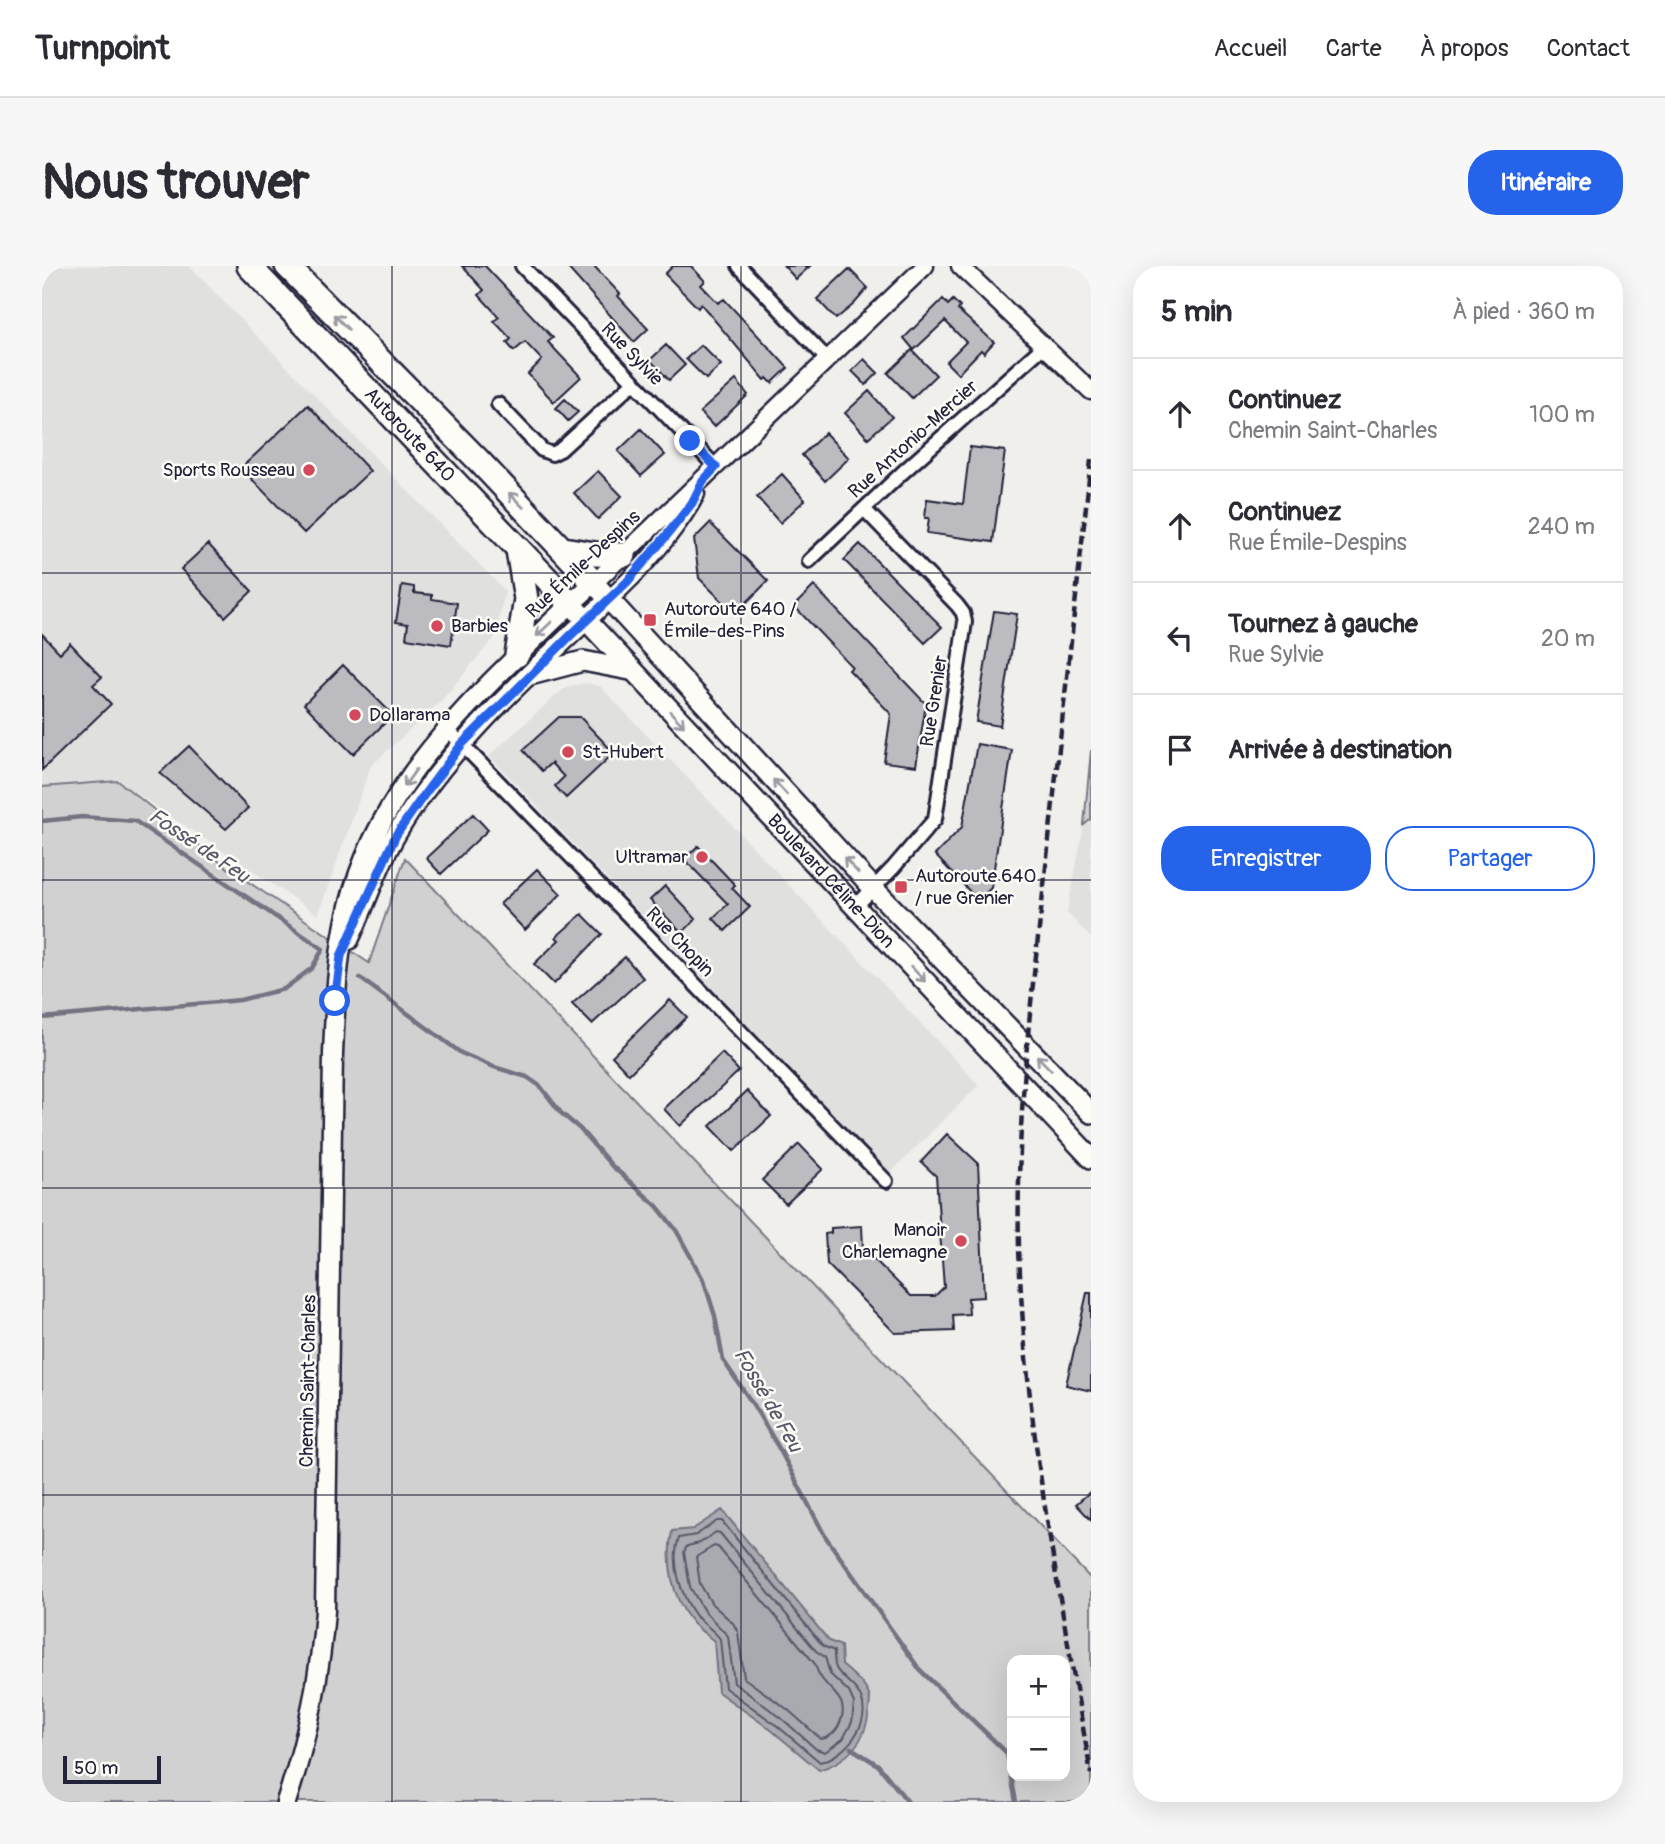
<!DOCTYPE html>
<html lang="fr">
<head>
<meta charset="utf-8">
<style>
	:root { --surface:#fff; --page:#f7f7f7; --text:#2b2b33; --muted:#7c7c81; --line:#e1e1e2; --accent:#2563eb }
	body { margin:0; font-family:Pangolin,sans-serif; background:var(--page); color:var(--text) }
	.controls { position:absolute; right:21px; bottom:21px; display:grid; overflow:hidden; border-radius:14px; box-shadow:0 7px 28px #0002 }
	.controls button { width:63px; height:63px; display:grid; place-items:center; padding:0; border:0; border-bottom:2px solid var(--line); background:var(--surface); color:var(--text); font:35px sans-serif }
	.scale { position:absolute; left:21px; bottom:18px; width:98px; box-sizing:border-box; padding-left:7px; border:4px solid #22223b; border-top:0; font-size:19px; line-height:24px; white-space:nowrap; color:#22223b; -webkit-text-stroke:5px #fdfcf7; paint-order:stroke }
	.stop { position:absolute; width:21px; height:21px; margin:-16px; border:5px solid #2563eb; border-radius:50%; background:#fff }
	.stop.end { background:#2563eb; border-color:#fff; box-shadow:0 2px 7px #0008 }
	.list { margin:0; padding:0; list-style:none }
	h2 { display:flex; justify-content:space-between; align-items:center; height:91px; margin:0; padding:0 28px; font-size:30px }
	h2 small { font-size:23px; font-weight:400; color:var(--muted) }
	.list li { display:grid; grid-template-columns:46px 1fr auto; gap:21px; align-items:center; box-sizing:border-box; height:112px; padding:0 28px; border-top:2px solid var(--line) }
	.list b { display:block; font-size:26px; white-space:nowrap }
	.list p { margin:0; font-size:23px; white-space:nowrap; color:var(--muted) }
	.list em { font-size:23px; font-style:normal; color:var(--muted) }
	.actions { display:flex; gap:14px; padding:21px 28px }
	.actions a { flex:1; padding:16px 0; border:2px solid var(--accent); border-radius:28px; text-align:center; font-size:24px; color:var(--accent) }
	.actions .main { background:var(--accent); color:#fff }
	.icon { flex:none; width:38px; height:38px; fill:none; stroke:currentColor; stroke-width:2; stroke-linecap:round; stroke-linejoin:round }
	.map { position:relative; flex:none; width:1049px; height:1536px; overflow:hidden; border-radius:28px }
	header { display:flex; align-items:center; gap:42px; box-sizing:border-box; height:98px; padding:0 35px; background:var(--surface); border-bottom:2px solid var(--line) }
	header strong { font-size:33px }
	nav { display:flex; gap:38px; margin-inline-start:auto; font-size:24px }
	.intro { display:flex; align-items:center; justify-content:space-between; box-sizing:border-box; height:168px; padding:0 42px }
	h1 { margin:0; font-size:49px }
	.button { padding:18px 32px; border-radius:28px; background:var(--accent); color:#fff; font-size:24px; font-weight:700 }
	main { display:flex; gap:42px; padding:0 42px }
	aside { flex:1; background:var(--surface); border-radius:28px; box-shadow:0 7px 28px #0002 }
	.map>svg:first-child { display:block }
</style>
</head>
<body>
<header>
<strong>Turnpoint</strong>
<nav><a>Accueil</a><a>Carte</a><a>À propos</a><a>Contact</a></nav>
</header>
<div class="intro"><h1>Nous trouver</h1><a class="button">Itinéraire</a></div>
<main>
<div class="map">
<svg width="1049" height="1536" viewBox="0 0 1049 1536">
	<rect width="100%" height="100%" fill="#f0efec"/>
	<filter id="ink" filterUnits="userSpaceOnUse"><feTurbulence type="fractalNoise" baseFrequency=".0143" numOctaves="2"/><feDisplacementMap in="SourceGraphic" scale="14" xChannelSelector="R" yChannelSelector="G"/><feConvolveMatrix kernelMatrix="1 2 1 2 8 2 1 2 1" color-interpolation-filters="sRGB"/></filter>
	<g filter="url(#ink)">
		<path fill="#e0e0df" d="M0,0h147l316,325 -10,46 -54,64 -70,65 -53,149 -200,-134 -76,6z
			M544,417l14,3 379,399 -89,88 -401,-417 72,-65 9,-5z
			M1049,553v119l-24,-25 17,-88z"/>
		<path fill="#d2d1d1" stroke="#7a7a86" stroke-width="2" fill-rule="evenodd" d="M1049,484v69l-7,6z
			M76,515l111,88 140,94 36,-105 686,721v223h-1049v-1015zM970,1394h53v116h-53z"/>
		<path fill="#a9a9b0" stroke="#737381" stroke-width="2" d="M680,1244l107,131 12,5 1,19c11,10 25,20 28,34 0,1 -1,11 -1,12 -3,30 -21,50 -50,59l-49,-41 -52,-37 -4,-51c-7,-6 -16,-12 -22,-19 -21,-25 -26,-61 -20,-91l21,-2z"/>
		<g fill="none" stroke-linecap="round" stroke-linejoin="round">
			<path stroke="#58586a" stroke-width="2" d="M675,1255h5l101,125 11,5c0,5 0,13 2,17 6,12 20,16 25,30 11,26 -16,58 -41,64l-45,-38 -50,-36 -5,-49c-6,-9 -17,-15 -24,-23 -15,-20 -26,-54 -17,-78l17,-3z
				M674,1266l4,1 96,118 9,6 5,17 19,18 5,11 -2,19 -9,17 -18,13 -9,-3 -36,-32 -46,-34 -6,-47 -24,-25 -14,-24 -6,-35 3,-6 13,-3z
				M672,1280l4,1 97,117c7,29 40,30 23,63 -4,7 -10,11 -17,12l-34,-30 -43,-31 -6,-46 -5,-9 -21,-19 -12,-20 -4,-27z"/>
			<path stroke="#737381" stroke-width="4.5" d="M0,555l40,-4 53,4 188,128 -11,19 -28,21 -44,11 -198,18
				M318,712l101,75 33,14 33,10 13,9 21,27 19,16 31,36 46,41 19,24 28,51 11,35 8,44 31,46 26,44 45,86 95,134 87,83 9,49
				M809,1482l27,17 30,37"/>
		</g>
		<path fill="#bcbcc0" stroke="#22223b" stroke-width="2" d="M420,0h23l68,72 -5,4 33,35 -27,25 -26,-28 14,-14 -17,-18 -11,9 -7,-8 4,-4 -17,-18 5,-4 -20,-22 5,-5z
			M524,0h28l26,28 -2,2 30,33 -14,13z
			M631,0h18l14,15 -4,4 17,18 6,-4 64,69 -16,15 -5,-5 -2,2 -64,-76 -3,4 -33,-34z
			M742,0h26l-14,13z
			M807,3l19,19 -14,16 -18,15 -19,-20z
			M901,33l5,6 5,-5 7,7 -2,3 36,32 -10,11 -3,-3 -23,24 -12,-12 20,-20 -21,-21 -31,29 -10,-12z
			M624,79l19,20 -16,15 -19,-20z
			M659,79l20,20 -15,14 -20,-20z
			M870,84l24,25 -24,23 -24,-25z
			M822,93l14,14 -12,12 -14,-14z
			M694,114l12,15 -34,32 -14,-15z
			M827,125l23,26 -24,21 -23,-25z
			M523,133l13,13 -10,9 -12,-13z
			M266,139l62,66 -66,62 -63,-65z
			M599,163l24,26 -24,21 -23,-25z
			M783,167l24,25 -24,23 -23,-26z
			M928,181l35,4 -12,91 -66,-9 2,-15h-4l2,-19 36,5z
			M556,205l24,25 -24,23 -24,-26z
			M740,208l23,26 -25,23 -23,-26z
			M668,257l58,58 -33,33 -36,-36 -5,-39z
			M166,278l44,47 -27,26 -44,-48z
			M818,278l82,83 -17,16 -81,-83z
			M360,319l12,2v6l18,2v4l25,4 -6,42 -45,-7 2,-14 -12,-2z
			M772,320l112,118 -10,62 -32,-4 7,-48 -42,-44 3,-3 -58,-61z
			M952,345l23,3 -17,112 -24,-4z
			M0,368l18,19 10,-10 32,34 -9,8 18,19 -69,66z
			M301,399l50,50 -40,39 -49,-50z
			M517,451h21l34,36 -48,45 -11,-12 9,-9 -13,-14 -9,8 -19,-21z
			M935,478l35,6 -21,138 -13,12 -43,-45 27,-28z
			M147,480l59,62 -22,21 -66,-56z
			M431,548l15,16 -47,44 -15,-16z
			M656,580l37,39 -3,3 18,19 -25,24 -12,-13 15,-14 -44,-45z
			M495,603l24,25 -36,36 -25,-26z
			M623,620l31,33 -14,14 -32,-33z
			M540,648l20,20 -48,50 -20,-20 25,-24 -3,-3z
			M583,691l18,21 -51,46 -20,-20z
			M628,734l17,17 -58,57 -17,-18z
			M680,787l17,18 -59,55 -16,-17z
			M705,825l24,25 -37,35 -24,-25z
			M905,868l31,29 6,134 -16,1 1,16 -16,1 1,16 -59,2 -68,-69 -2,-30 6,-1v-5l31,-2 1,22 48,48h24l9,-9 -8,-111 -15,-14z
			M757,878l24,25 -37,35 -24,-24z
			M1045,1027h4v98l-25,-6z
			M1049,1225v29l-15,-16z"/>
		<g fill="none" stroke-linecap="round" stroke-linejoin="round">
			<g stroke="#22223b" stroke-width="18">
				<path id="minor" d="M480,0l194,201
					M697,0l89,94
					M456,138l44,46 10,4 8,-4 73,-67
					M767,295l93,-88 142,-127
					M404,462l440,453
					M813,641l38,-39 42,-49 30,-197 -2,-9 -6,-8 -93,-96"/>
			</g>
			<g stroke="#22223b" stroke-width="21">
				<path id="tertiary" d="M918,0l131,125
					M552,317l331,-317
					M567,333c28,-24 71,-73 87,-105"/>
			</g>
			<g stroke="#22223b" stroke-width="23">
				<path id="secondary" d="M307,674c17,-35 28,-74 48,-107 52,-88 138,-165 212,-234
					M244,1536c21,-62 34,-125 39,-191l8,-557c2,-49 4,-100 16,-148 24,-97 90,-174 160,-242 28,-28 55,-55 85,-81"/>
			</g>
			<g stroke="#22223b" stroke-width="24">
				<g id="primary">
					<path d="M552,317l280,306 217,224"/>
					<path id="s1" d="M529,338l520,554"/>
					<path d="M488,409l53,-14 47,9"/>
				</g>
			</g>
			<g stroke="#22223b" stroke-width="28">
				<g id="motorway">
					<path id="s2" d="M207,0l322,338"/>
					<path d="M245,0l192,195 115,122"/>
					<path d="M521,283l32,5 29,1"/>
					<path d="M475,389l9,-56 -8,-49"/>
				</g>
			</g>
			<use href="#minor" stroke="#fdfcf7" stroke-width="12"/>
			<use href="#tertiary" stroke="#fdfcf7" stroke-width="16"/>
			<use href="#secondary" stroke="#fdfcf7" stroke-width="18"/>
			<use href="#primary" stroke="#fdfcf7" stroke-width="19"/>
			<use href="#motorway" stroke="#fdfcf7" stroke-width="23"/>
			<path stroke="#22223b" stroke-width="4.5" stroke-dasharray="10 5" stroke-linecap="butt" d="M1049,194c-15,139 -31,277 -46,416 -14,123 -29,247 -26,371 5,177 42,352 72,527"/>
		</g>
		<defs><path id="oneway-shaft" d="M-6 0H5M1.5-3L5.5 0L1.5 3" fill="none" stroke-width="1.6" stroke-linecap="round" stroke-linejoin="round" transform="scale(1.75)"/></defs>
		<g stroke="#9a9aa2">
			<use href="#oneway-shaft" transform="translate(299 56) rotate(-135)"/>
			<use href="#oneway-shaft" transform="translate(474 234) rotate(-134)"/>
			<use href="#oneway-shaft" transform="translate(502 363) rotate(136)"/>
			<use href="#oneway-shaft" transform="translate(635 453) rotate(47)"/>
			<use href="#oneway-shaft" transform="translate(368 512) rotate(125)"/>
			<use href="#oneway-shaft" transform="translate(738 521) rotate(-132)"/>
			<use href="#oneway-shaft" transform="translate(809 599) rotate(-133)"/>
			<use href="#oneway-shaft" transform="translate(876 708) rotate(47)"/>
			<use href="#oneway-shaft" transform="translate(1002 797) rotate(-134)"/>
		</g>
	</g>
	<g fill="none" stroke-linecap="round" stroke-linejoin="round" filter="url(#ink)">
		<path stroke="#2563eb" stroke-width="9" d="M293,735l6,-45 55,-121 25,-36 41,-55 108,-108 57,-54 40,-47 25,-32 11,-22 13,-14 -26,-26"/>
	</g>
	<path fill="none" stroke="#22223b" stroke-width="2" stroke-opacity="0.55" d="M350,0v1536M699,0v1536M0,307h1049M0,614h1049M0,922h1049M0,1229h1049"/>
	<g fill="#d1495b" stroke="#fdfcf7" stroke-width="2.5">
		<circle cx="267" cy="204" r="7"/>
		<rect x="601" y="347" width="14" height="14" rx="3.5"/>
		<circle cx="395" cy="360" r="7"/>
		<circle cx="313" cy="449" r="7"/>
		<circle cx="526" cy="486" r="7"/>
		<circle cx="660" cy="591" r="7"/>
		<rect x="852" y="614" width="14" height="14" rx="3.5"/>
		<circle cx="919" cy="975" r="7"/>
	</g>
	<g text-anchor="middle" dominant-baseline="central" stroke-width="5" stroke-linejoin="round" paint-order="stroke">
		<g font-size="19" fill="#22223b" stroke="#fdfcf7">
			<text transform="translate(590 88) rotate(46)">Rue Sylvie</text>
			<text stroke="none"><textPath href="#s2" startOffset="233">Autoroute 640</textPath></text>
			<text transform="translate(871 173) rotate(-42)">Rue Antonio-Mercier</text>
			<text transform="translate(541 298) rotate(-43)">Rue Émile-Despins</text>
			<text transform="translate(892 435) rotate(-81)">Rue Grenier</text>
			<text stroke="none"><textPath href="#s1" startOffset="380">Boulevard Céline-Dion</textPath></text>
			<text transform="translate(638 676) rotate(46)">Rue Chopin</text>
			<text transform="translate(266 1115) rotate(-89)">Chemin Saint-Charles</text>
		</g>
		<g font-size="19" fill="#22223b" stroke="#fdfcf7" text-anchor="start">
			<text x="253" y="204" text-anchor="end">Sports Rousseau</text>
			<text x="622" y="343">Autoroute 640 /<tspan x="622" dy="22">Émile-des-Pins</tspan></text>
			<text x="409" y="360">Barbies</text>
			<text x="327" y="449">Dollarama</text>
			<text x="540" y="486">St-Hubert</text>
			<text x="646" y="591" text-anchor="end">Ultramar</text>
			<text x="873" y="610">Autoroute 640<tspan x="873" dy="22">/ rue Grenier</tspan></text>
			<text x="905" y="964" text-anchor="end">Manoir<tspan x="905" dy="22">Charlemagne</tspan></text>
		</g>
		<g font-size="21" font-style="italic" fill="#58586a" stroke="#fdfcf7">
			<text transform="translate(157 580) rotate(34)">Fossé de Feu</text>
			<text transform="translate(726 1134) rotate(60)">Fossé de Feu</text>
		</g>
	</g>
</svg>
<div class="controls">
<button>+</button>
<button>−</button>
</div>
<div class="scale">50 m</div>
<div class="stop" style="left:293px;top:735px"></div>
<div class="stop end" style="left:648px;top:175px"></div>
</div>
<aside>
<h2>5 min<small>À pied · 360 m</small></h2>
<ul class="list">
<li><svg class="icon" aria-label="ahead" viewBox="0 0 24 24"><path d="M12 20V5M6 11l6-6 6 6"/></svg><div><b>Continuez</b><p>Chemin Saint-Charles</p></div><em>100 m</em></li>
<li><svg class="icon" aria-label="ahead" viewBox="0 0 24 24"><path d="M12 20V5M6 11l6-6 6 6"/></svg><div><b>Continuez</b><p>Rue Émile-Despins</p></div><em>240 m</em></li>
<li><svg class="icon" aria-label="left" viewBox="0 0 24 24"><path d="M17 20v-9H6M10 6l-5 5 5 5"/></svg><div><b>Tournez à gauche</b><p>Rue Sylvie</p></div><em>20 m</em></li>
<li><svg class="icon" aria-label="arrive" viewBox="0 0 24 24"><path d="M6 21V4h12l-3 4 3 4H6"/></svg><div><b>Arrivée à destination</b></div></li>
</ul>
<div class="actions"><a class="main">Enregistrer</a><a>Partager</a></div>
</aside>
</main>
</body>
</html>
